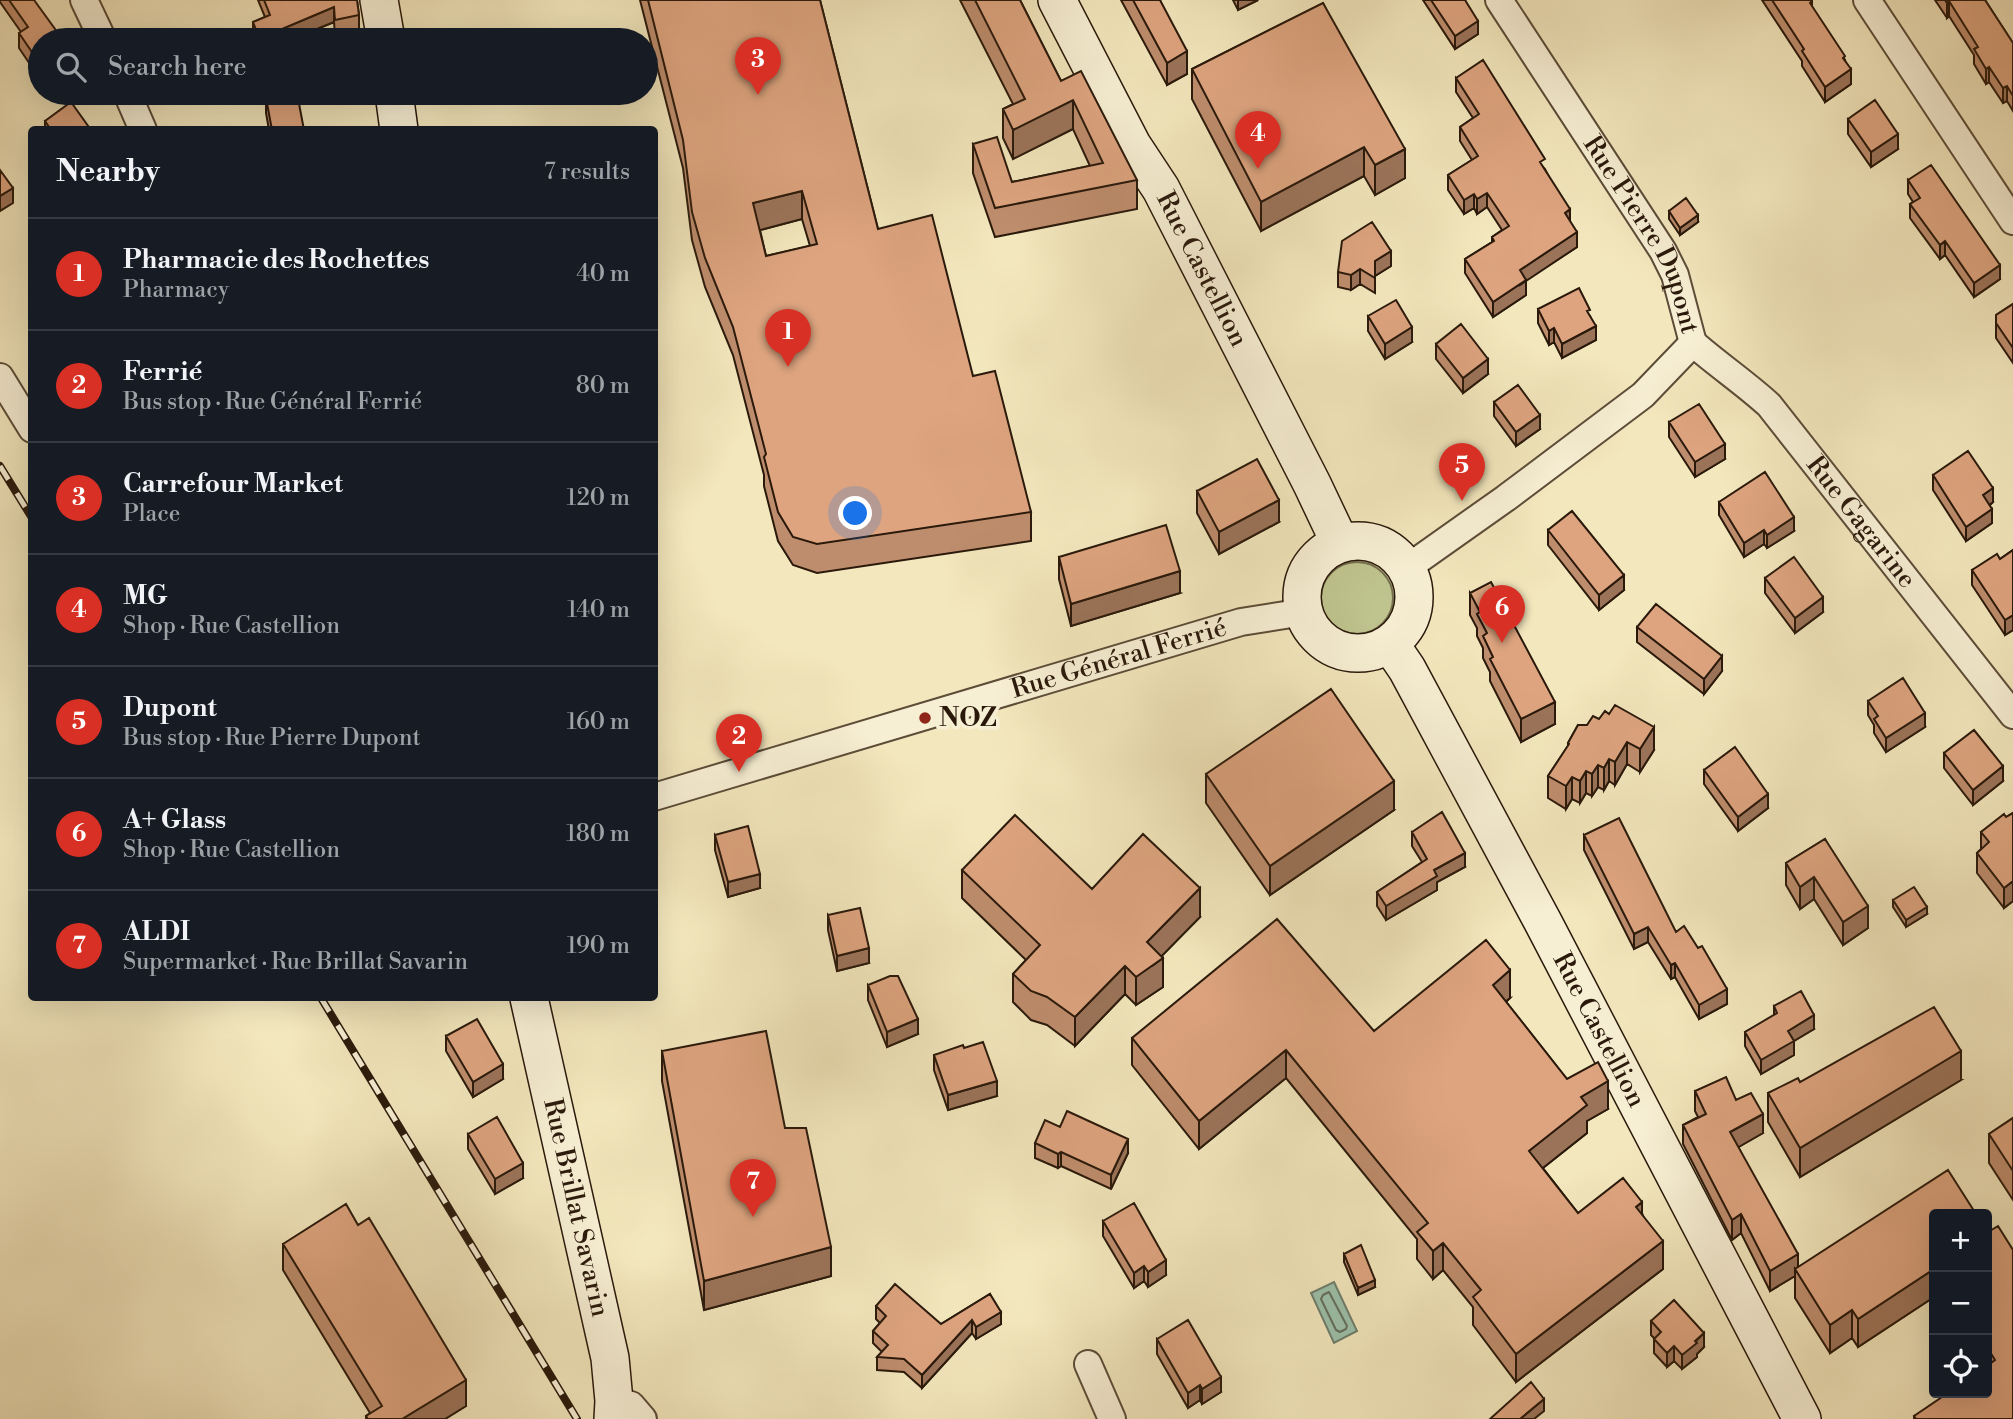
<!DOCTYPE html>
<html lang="en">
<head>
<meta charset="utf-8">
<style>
	:root { --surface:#171b24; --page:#242831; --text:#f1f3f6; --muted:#9ea1a6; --line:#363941; --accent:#d93025 }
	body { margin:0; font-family:"Libre Bodoni",serif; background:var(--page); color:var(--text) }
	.controls { position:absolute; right:21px; bottom:21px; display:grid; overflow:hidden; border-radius:7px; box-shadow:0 7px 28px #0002 }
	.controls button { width:63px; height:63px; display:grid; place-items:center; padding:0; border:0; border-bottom:2px solid var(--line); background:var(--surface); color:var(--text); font:35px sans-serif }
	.you { position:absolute; left:856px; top:514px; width:24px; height:24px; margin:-18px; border:5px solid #fff; border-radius:50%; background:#1a73e8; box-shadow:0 0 0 10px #1a73e833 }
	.badge { display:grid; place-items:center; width:46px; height:46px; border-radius:50%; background:var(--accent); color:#fff; font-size:23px; font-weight:700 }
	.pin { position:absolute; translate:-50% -58px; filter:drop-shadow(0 2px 4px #0008) }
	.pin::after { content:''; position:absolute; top:37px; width:24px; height:21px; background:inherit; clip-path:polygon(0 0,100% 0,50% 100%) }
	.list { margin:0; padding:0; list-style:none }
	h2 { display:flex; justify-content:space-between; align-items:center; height:91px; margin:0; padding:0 28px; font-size:30px }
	h2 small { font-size:23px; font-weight:400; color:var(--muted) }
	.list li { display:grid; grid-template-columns:46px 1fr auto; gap:21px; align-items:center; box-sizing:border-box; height:112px; padding:0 28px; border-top:2px solid var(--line) }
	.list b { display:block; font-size:26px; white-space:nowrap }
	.list p { margin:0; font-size:23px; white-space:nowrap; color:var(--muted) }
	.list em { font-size:23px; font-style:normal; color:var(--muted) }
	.icon { flex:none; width:38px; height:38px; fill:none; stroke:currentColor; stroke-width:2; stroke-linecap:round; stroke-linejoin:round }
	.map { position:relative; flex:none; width:2013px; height:1419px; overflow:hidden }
	.search { position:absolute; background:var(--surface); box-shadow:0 7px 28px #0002; left:28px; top:28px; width:630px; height:77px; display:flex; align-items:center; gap:18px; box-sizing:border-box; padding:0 24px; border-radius:38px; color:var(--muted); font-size:26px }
	.panel { position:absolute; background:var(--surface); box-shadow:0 7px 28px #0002; left:28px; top:126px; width:630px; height:875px; border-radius:7px }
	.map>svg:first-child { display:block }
</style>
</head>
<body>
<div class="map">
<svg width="2013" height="1419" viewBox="0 0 2013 1419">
	<rect width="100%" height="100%" fill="#f3e7bd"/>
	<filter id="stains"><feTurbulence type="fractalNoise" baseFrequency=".00286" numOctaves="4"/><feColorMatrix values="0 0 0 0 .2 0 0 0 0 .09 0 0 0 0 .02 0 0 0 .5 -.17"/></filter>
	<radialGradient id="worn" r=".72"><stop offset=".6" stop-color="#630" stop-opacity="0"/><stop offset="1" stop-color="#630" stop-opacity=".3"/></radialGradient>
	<path fill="#bfc48e" stroke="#746e4c" stroke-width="2" d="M1321 598a36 36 0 1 1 72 0a36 36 0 1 1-72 0Z"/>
	<path fill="#9cc1ac" stroke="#6e7e6c" stroke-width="2" d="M1334,1282l23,49 -23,12 -23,-50z"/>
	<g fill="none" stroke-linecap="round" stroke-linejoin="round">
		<path stroke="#636d5c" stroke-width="2" d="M1329,1292l18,34 -1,3 -6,3 -4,-2 -15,-31 2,-4z"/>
		<g stroke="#5c4c38" stroke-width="30">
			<g id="street">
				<path d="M84,0l19,40"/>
				<path id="s1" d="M1499,0l164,251 12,24 18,68"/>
				<path d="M1867,0l146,221"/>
				<path d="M127,93l16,37"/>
				<path id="s2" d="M1693,343c25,22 52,40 76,62l244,310"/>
				<path d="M0,377l32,52"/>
				<path d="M1407,568l99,-70 137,-103 50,-52"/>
				<path id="s3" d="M654,797l587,-175 63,-10"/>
				<path d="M1088,1364l24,55"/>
				<path d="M614,1401l17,4 12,14"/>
			</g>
		</g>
		<g stroke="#2a190b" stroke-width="40">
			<g id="secondary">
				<path d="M379,0l7,40"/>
				<path id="s4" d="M1057,0l75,145 29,44 151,295 28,59"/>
				<path d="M394,93l5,37"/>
				<circle cx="1358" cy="597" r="56"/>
				<path id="s5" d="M1390,644l17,25 137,255 258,495"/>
				<path id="s6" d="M529,998l81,360 4,43 -1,18"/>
			</g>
		</g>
		<use href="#street" stroke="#f7efd4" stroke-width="26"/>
		<use href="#secondary" stroke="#f7efd4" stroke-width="37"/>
		<g stroke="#2a190b" stroke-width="8">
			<path id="rail" d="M0,466l32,52
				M321,998l256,421"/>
		</g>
		<use href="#rail" stroke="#f7efd4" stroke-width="5" stroke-dasharray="16" stroke-linecap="butt"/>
	</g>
	<path fill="#be8d6d" stroke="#2a190b" stroke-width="2" fill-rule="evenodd" d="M0,0h34l6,40v39l-21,-31v-15l2,-1 -21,-30z
		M258,0h99l2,15v15l-24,5 -1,-13 -44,18h-36l-1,-3v-15l12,-5z
		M640,0h180l58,229 95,147 58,136v29l-214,32 -24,-8 -15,-24 -14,-55v-11l-31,-120 -28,-68 -13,-47 -9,-72zM802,219l8,27 -44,10 -6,-26z
		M960,0h60l41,81 76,99v29l-142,28 -22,-64v-29l39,38 78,-16 -17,-37 -60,30 -10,-21v-29l10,-5z
		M1121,0h39l27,74 -20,11z
		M1233,0h25l-20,10z
		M1423,0h42l13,34 -23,15z
		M1762,0h50v7l33,53 6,24 -26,18 -23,-36v-5z
		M1935,0h50l28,43v68l-6,-10 -4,2 -14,-21 -3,2 -12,-20v-9l-25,-39 -2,2z
		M1323,3l82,175 -30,17 -11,-19 -103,55 -69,-132v-30z
		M1456,78l89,91 25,52 7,26 -51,33v15l-33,22 -28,-44v-14l27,-17v-5l10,-7 -15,-23 -10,7 -3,-6 -10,6 -16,-24v-15l24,-15 -12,-19v-14l13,-9 -17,-26z
		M266,93h26l12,37h-35l-3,-17z
		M1848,119l50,30 -27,18 -23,-33z
		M45,121l46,9h-46z
		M1908,180l92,99 -26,18 -29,-42 -5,4 -30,-41v-14l3,-2 -5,-8z
		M1669,211l29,11 -18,13 -11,-16z
		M1391,266l-16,10v17l-15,-9 -9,6 -13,-3v-15z
		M2013,304v59l-17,-25v-23z
		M1538,309l52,7 6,24 -34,18 -8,-16 -5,3 -11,-22z
		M1368,316l44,26 -27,17 -17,-28z
		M1436,344l52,30 -25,19 -27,-34z
		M1494,402l46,27 -24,17 -22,-30z
		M1669,422l56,37 -30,18 -26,-40z
		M1933,475l60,27 -3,3 2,18 -26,18 -33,-51z
		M1197,491l82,31 -60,32 -22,-41z
		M1719,502l75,29 -27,17 -3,-4 -20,13 -25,-42z
		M1548,530l76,60 -25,20 -51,-65z
		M2013,550v80l-8,5 -33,-50v-15l28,-11z
		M1059,557l121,36 -109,33 -12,-47z
		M1765,578l58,34 -28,21 -30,-40z
		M1470,593l85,131 -34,18 -31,-61v-9l-7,-14v-10l-6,-12v-8l-7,-13z
		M1637,627l85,44 -18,23 -67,-52z
		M1868,701l57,26 -39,25 -12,-19v-8l-6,-10z
		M1578,725l76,25 -14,22 -13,-8 -12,21 -6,-4 -5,9 -6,-3 -6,9 -6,-3 -6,10 -8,-4 -6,10 -18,-11v-22l20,-30v-3z
		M1944,753l59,28 -30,24 -29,-37z
		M1704,770l64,38 -30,23 -34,-47z
		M1206,774l188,36 -124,85 -64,-92z
		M2013,813v88l-9,7 -27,-35v-20l4,-4v-17z
		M1412,832l53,35 -28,15v8l-51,30 -9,-14v-14l45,-30 -10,-16z
		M715,835l45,53 -32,9 -13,-47z
		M1584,835l92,97 22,16 29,56 -28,15 -24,-42 -4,2 -23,-37 -14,7 -50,-99z
		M1825,839l43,89 -25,17 -29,-46 -14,10 -14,-24v-22z
		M962,870l130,19 108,28 -39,39 2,31 -27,18 -11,-11 -50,52 -28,-21 -16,-5 -18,-18v-28l13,-14 -64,-62z
		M1893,900l34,14 -21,13 -13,-20z
		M828,915l41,48 -32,8 -9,-41z
		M868,985l50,49 -31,13 -19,-47z
		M1510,998l-4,4 61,77 41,30 -21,12v12l-44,35 35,45h64l21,56 -147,113 -43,-57v-18l-30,-37 -10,9 -16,-20v-20l-131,-161 -87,71 -67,-84v-27l242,-7z
		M1774,1006l40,23 -20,12v14l-33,19 -16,-28v-14l29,-16z
		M446,1036l57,43 -30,18 -27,-46z
		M964,1048l33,48 -49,14 -14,-40v-15z
		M662,1051l123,77 46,148 -127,34 -42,-229z
		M1961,1080l-161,97 -32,-55v-29l32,-11z
		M1695,1091l41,9 27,33 -25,14 60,120 136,-53v83l-76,50 -6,-9 -22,15 -35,-55v-22l-25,15 -29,-58 -9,7 -49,-96v-19l15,-8 -3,-6z
		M2013,1118v82l-24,-37v-29z
		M1060,1127l68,26 -17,36 -50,-23 -3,2 -23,-10v-15z
		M468,1134l55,44 -28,16 -27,-45z
		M1103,1221l63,54 -18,12 -4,-6 -10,7 -31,-52z
		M358,1225l108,181 -21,13h-79v-3l4,-3 -87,-143v-26z
		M1987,1230l26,189h-99v-3l73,-23z
		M1344,1254l31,33 -17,8 -14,-33z
		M990,1294l11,30 -25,15 -4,-6 -50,55 -18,-16 -27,-2v-13l5,-5 -9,-9v-12l7,-8 -4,-4v-13l65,18z
		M1651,1321l53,26 -7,7v3l-15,12 -8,-8 -7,6 -13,-14v-15l-3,-3z
		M1157,1339l64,53 -19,12 -2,-4 -12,8 -31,-54z"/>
	<path fill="#9b7359" stroke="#2a190b" stroke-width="2" d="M1238,0h20l-20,10z
		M1949,1v15l-2,2v-15z
		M334,7v15l-44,18h-13v-9z
		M1478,21v13l-23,15v-13z
		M1187,51v23l-20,11v-22z
		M1989,67v15l-3,2v-15z
		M1851,69v15l-26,18v-15z
		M2007,86v15l-4,2v-15z
		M1073,100v29l-60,30v-29z
		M1898,134v15l-27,18v-15z
		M1364,147v29l-103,55v-29z
		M1405,149v29l-30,17v-30z
		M13,188v15l-13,8v-15z
		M802,191v28l-49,13v-29z
		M1487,193v14l-10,7v-15z
		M1474,194v14l-10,6v-14z
		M1570,209v14l-5,-10z
		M1698,215v7l-18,13v-7z
		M1577,232v15l-57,38v-15z
		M1945,241v14l-5,4v-14z
		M1391,251v15l-16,10v17v-32z
		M2000,265v14l-26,18v-14z
		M1360,269v15l-9,6v-15z
		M1526,280v15l-33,22v-15z
		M1596,326v14l-34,18v-14z
		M1412,327v15l-27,17v-15z
		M1554,328v14l-5,3v-14z
		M1488,359v15l-25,19v-15z
		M1540,415v14l-24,17v-14z
		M1725,444v15l-30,18v-15z
		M1993,488v14l-10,8v-15z
		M1279,500v22l-60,32v-22z
		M1992,509v14l-26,18v-14z
		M1794,517v14l-27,17v-13z
		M1764,530v14l-20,13v-14z
		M1180,571v22l-109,33v-22z
		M1624,575v15l-25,20v-15z
		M1823,597v15l-28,21v-15z
		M2013,615v15l-8,5v-15z
		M1722,656v15l-18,23v-15z
		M1555,702v22l-34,18v-23z
		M1925,713v14l-39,25v-14z
		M1654,727v23l-14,22v-23z
		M1627,742v22l-12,21v-23z
		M1609,759v22l-5,9v-22z
		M1598,765v22l-6,9v-22z
		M2003,766v15l-30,24v-15z
		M1586,771v22l-6,10v-22z
		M1572,777v22l-6,10v-23z
		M1394,781v29l-124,85v-29z
		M1768,794v14l-30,23v-14z
		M1465,853v14l-28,15v8l-51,30v-14l48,-36z
		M760,874v14l-32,9v-15z
		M1814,877v22l-14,10v-22z
		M2013,881v20l-9,7v-20z
		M1200,888v29l-48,49 11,-8v29l-27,18v-28l11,-35z
		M1868,906v22l-25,17v-23z
		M1927,907v7l-21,13v-7z
		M1648,927v15l-14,7v-15z
		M869,948v15l-32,8v-15z
		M1675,963v14l-4,2v-14z
		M1125,966v28l-50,52v-29z
		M1510,970v28l-17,14v-27z
		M1727,989v15l-28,15v-14z
		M1814,1015v14l-20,12v14l-33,19v-14l27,-29z
		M918,1019v15l-31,13v-15z
		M1286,1050v28l-87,71v-28z
		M1961,1051v29l-161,97v-29z
		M503,1064v15l-30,18v-15z
		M997,1081v15l-49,14v-15z
		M1608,1081v28l-21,12v12l-58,46v-28l52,-54z
		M1763,1114v19l-33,19v-20z
		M1128,1139v14l-17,36v-14z
		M1061,1152v14l-3,2v-14z
		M523,1163v15l-28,16v-15z
		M1642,1202v28l-6,-23z
		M1741,1214v19l-9,7v-20z
		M1663,1241v28l-147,113v-28z
		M1443,1243v27l-10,9v-28z
		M831,1247v29l-127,34v-29z
		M1798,1254v19l-3,-4v7l-25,15v-20z
		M1166,1260v15l-18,12v-15z
		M1144,1266v15l-10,7v-15z
		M1934,1269v28l-76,50v-28z
		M1375,1280v7l-17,8v-7z
		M1852,1310v28l-22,15v-28z
		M1001,1312v12l-25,15v-12z
		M972,1320v13l-50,55v-13z
		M1704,1333v14l-7,7v3l-15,12v-14z
		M1674,1346v15l-7,6v-14z
		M1221,1377v15l-19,12v-15z
		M466,1380v26l-21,13h-43z
		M1200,1385v15l-12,8v-15z
		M1544,1399v12l-10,8h-14z"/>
	<path fill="#dda47f" stroke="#2a190b" stroke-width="2" fill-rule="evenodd" d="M9,0h25l29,40h-23v24l-21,-31 9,-6z
		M264,0h93l2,15 -24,5 -1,-13 -57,24 3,9h-20l-7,-18 17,-7z
		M648,0h172l58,229 54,-14 41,161 22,-5 36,141 -214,32 -24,-7 -15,-25 -14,-55 2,-3 -33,-127 -28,-69 -13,-46 -9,-72zM802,191l15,53 -51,12 -13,-53z
		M975,0h45l41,81 20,-10 56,109 -142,28 -22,-64 24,-7 15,45 91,-19 -30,-63 -60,30 -10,-21 22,-10z
		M1133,0h27l27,51 -20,12z
		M1431,0h34l13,21 -23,15z
		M1772,0h40v1l-2,2 35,53 -2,2 8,11 -26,18 -23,-36 2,-2z
		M1945,0h40l28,43v53l-6,-10 -4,2 -14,-21 -3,2 -12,-20 4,-2 -29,-46 -2,2z
		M1323,3l82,146 -30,16 -11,-18 -103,55 -69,-133z
		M1483,60l62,99 -5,3 30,47 -5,4 12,19 -57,38 6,10 -33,22 -28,-43 29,-18 -2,-4 17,-11 -22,-33 -10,6 -3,-5 -10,6 -16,-25 30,-19 -18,-29 19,-13 -23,-36z
		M269,93h28l7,37h-32l-6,-32 4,-1z
		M1875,100l23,34 -27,18 -23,-33z
		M71,102l20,28h-40l-6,-9z
		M1931,165l69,100 -26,18 -29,-42 -5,4 -30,-41 10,-6 -12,-18z
		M0,170l13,18 -13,8z
		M1686,198l12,17 -18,13 -11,-17z
		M1372,222l19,29 -16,10v17l-15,-9 -9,6 -13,-3 4,-31z
		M1579,288l11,22 -3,1 9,15 -34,18 -8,-16 -5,3 -11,-22z
		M1396,300l16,27 -27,17 -17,-28z
		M2013,304v44l-17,-25v-8z
		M1461,324l27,35 -25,19 -27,-34z
		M1518,385l22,30 -24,17 -22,-30z
		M1699,404l26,40 -30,18 -26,-40z
		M1968,451l25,37 -10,7 9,14 -26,18 -33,-52z
		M1257,459l22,41 -60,32 -22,-41z
		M1765,472l29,45 -27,18 -3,-5 -20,13 -25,-41z
		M1572,511l52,64 -25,20 -51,-65z
		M1166,525l14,46 -109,33 -12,-47z
		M2013,550v65l-8,5 -33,-50 25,-16 3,5z
		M1794,557l29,40 -28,21 -30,-40z
		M1491,582l64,120 -34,17 -31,-60 3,-2 -10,-21 4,-3 -10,-19 3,-2 -10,-19z
		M1656,604l66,52 -18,23 -67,-52z
		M1903,678l22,35 -39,25 -12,-19 4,-3 -10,-15z
		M1331,689l63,92 -124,85 -64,-92z
		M1615,705l39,22 -14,22 -13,-7 -12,20 -6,-3 -5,9 -6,-3 -6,9 -6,-3 -6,10 -8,-4 -6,9 -18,-10 21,-32 -1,-1 10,-18h9l6,-9 6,3 6,-8 4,3z
		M1974,730l29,36 -30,24 -29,-37z
		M1735,747l33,47 -30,23 -34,-47z
		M1442,812l23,41 -31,17 3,6 -51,30 -9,-14 50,-33 -15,-27z
		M2013,813v68l-9,7 -27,-35 12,-11 -8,-10 23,-18 2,3z
		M1015,815l77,74 51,-55 57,54 -53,54 16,16 -27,19 -11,-11 -50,51 -28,-20 -16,-6 -18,-17 27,-29 -78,-75z
		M1619,818l57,114 8,-6 14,22 4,-2 25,43 -28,16 -24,-42 -4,2 -23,-38 -14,7 -50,-99z
		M748,826l12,48 -32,8 -13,-47z
		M1825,839l43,67 -25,16 -29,-45 -14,10 -14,-24z
		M1914,887l13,20 -21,13 -13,-20z
		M860,908l9,40 -32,8 -9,-41z
		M1277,919l97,112 112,-91 24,30 -17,15 74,94 31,-17 10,19 -27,16 6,8 -58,46 49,62 45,-35 19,24 -6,5 27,34 -147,113 -43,-57 8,-7 -38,-47 -10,8 -16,-19 11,-9 -142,-173 -87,71 -67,-83z
		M890,976h8l20,43 -31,13 -19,-47z
		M1801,991l13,24 -26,16 6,10 -33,19 -16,-28 32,-19 -3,-7z
		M1934,1007l27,44 -161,97 -32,-55 30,-15 2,4z
		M477,1019l26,45 -30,18 -27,-46z
		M766,1031l19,97h21l25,119 -127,34 -42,-230z
		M983,1042l14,39 -49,14 -14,-40 29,-10 1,3z
		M1726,1077l10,23 15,-7 12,21 -33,18 68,122 -28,17 -29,-57 -9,6 -49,-95 23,-11 -11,-23z
		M1067,1111l61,28 -17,36 -50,-23 -3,2 -23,-11 10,-23 15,7z
		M497,1117l26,46 -28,16 -27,-45z
		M2013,1118v53l-24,-37z
		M1948,1170l28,44h-42v55l-76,50 -6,-9 -22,15 -35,-56z
		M1134,1203l32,57 -18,12 -4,-6 -10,7 -31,-52z
		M346,1204l12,21 11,-7 97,162 -64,39h-34l-2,-3 16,-10 -99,-162z
		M1998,1226l15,24v169h-97l-2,-3 34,-23h39v-27l8,-6 -8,-13v-117l1,2z
		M1361,1245l14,35 -17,8 -14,-34z
		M895,1284l46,40 49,-30 11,18 -25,15 -4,-7 -50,55 -18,-16 -27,-2 11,-12 -15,-14 13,-15 -10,-10z
		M1674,1300l30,33 -9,8 2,2 -15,12 -8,-9 -7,7 -13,-14 7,-7 -10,-11z
		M1188,1320l33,57 -19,12 -2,-4 -12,8 -31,-54z
		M1531,1382l13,17 -24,20h-30z"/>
	<circle fill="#8f2418" stroke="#f7efd4" stroke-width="2.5" cx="925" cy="718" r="7"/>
	<g text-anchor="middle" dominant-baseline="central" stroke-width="7" stroke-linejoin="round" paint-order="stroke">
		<g font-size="26" fill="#2a190b" stroke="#f7efd4">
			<text stroke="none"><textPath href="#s1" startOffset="276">Rue Pierre Dupont</textPath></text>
			<text stroke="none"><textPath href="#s4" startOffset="306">Rue Castellion</textPath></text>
			<text stroke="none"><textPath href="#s2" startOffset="247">Rue Gagarine</textPath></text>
			<text stroke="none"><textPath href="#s3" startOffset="485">Rue Général Ferrié</textPath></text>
			<text stroke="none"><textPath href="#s5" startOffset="439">Rue Castellion</textPath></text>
			<text stroke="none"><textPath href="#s6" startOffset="215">Rue Brillat Savarin</textPath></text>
		</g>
		<g font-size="26" font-weight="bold" fill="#2a190b" stroke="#f7efd4" text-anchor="start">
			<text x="939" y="718">NOZ</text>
		</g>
	</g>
	<rect width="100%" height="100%" filter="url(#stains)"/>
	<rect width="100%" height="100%" fill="url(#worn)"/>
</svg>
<div class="controls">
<button>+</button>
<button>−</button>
<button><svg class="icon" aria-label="locate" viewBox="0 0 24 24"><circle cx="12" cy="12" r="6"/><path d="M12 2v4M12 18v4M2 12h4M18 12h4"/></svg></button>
</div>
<div class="you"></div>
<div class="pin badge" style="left:788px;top:367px">1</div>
<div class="pin badge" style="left:739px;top:772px">2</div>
<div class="pin badge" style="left:758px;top:95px">3</div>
<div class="pin badge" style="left:1258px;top:169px">4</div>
<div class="pin badge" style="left:1462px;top:501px">5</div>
<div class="pin badge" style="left:1502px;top:643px">6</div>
<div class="pin badge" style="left:753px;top:1217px">7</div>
<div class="search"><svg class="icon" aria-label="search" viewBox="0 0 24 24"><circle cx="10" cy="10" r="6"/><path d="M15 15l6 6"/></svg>Search here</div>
<section class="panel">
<h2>Nearby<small>7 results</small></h2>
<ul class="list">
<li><span class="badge">1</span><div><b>Pharmacie des Rochettes</b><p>Pharmacy</p></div><em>40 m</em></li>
<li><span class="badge">2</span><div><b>Ferrié</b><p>Bus stop · Rue Général Ferrié</p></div><em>80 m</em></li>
<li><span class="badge">3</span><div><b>Carrefour Market</b><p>Place</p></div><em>120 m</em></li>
<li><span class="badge">4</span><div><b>MG</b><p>Shop · Rue Castellion</p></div><em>140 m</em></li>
<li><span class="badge">5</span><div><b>Dupont</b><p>Bus stop · Rue Pierre Dupont</p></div><em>160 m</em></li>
<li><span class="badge">6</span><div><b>A+ Glass</b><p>Shop · Rue Castellion</p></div><em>180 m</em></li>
<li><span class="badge">7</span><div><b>ALDI</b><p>Supermarket · Rue Brillat Savarin</p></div><em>190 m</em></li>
</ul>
</section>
</div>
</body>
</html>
